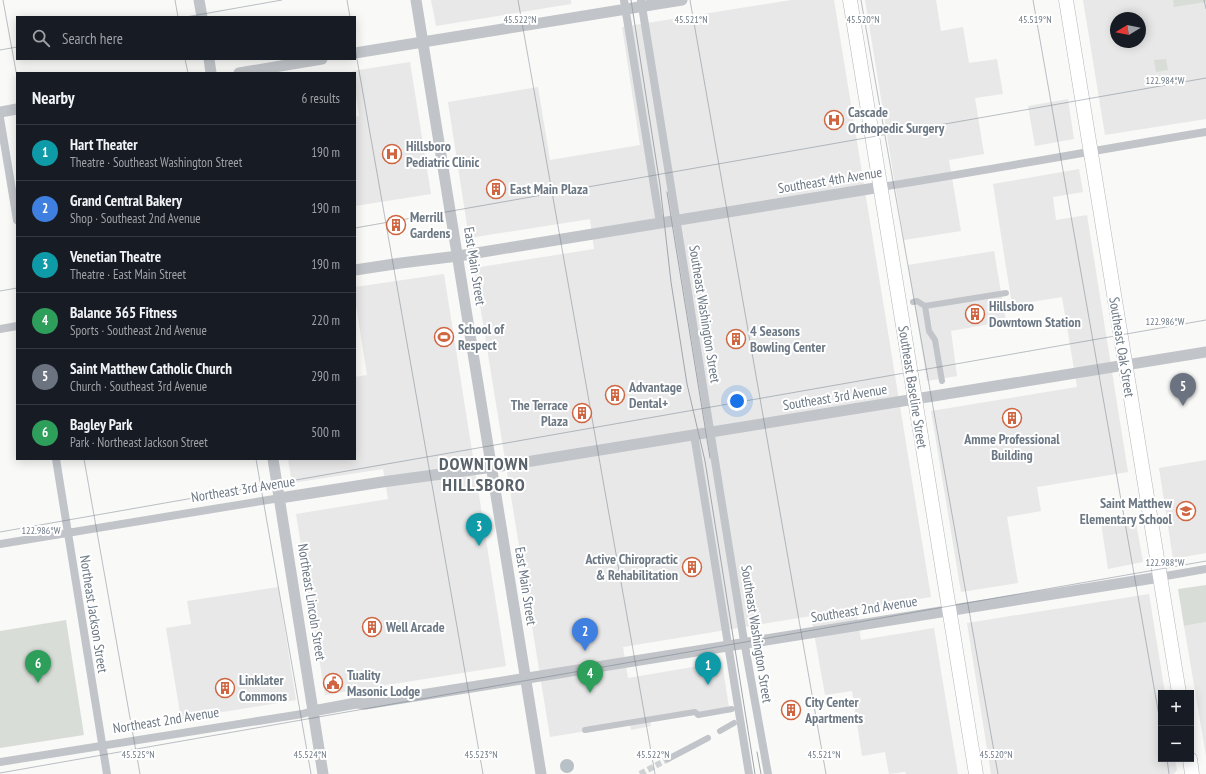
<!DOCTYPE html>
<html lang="en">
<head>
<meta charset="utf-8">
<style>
	:root { --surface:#171b24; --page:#20242c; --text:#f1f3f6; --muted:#9ea1a6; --line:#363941; --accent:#cf6641 }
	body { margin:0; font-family:"PT Sans Narrow",sans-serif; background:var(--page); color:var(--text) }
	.controls { position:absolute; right:12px; bottom:12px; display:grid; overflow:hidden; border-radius:0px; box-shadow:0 2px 10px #0003 }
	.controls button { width:36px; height:36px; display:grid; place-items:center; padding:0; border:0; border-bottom:1px solid var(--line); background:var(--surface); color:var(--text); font:20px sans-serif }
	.compass { position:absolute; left:1110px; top:12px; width:36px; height:36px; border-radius:50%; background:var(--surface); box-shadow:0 2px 10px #0003; rotate:260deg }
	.you { position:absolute; left:737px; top:401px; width:14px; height:14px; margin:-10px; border:3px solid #fff; border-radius:50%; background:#1a73e8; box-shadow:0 0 0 6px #1a73e833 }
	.badge { display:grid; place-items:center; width:26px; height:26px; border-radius:50%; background:var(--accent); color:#fff; font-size:13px; font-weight:700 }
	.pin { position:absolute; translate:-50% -33px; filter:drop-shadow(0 1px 2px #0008) }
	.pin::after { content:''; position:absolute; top:21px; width:14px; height:12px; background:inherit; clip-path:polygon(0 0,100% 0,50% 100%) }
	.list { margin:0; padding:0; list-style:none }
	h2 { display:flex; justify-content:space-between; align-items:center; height:52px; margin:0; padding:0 16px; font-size:17px }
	h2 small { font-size:13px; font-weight:400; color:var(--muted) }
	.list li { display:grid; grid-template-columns:26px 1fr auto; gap:12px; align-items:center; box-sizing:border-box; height:56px; padding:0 16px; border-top:1px solid var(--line) }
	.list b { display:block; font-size:15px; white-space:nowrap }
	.list p { margin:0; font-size:13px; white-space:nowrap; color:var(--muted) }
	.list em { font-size:13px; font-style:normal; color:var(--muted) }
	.icon { flex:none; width:22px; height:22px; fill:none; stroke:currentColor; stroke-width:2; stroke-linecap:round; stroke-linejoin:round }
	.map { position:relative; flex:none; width:1206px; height:774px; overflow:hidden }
	.search { position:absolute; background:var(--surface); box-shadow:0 2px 10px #0003; left:16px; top:16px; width:340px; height:44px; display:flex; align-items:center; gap:10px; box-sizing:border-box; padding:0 14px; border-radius:0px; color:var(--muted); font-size:15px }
	.panel { position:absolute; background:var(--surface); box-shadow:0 2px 10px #0003; left:16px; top:72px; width:340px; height:388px; border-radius:0px }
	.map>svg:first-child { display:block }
</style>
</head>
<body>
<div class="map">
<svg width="1206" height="774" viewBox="0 0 1206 774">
	<rect width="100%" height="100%" fill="#f9f9f7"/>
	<path fill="#e7e8e7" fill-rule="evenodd" d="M431,0h140v4l-135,22z
		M791,0h43l97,597 -75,12 5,31 73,-12 24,146h-52l-1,-2 -16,2 -4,-22 -23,4 -10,-65 -27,4 -14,-79 -188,31 5,31 94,-16 7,46 -79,13 1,5 -20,4 -1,-6 -80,13 -76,-469 120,-19 -4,-30 -121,19 -21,-136 90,-15 12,73 90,-15 -18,-118z
		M865,0h71l5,31 22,-4 6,36 28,-4 6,35 -28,4 9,56 -35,6 12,71 -57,9z
		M1083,0h123v119l-101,16zM1116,18h24v24h-24z
		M410,62l21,132 -76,12v-89l4,-1 -4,-28v-15h-2l-1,-2z
		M1068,99l6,40 -39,7 -7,-40z
		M1079,169l4,23 -30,5 3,23 31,-5 41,257 -91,15 4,24 -34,6 11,66 -57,9 -30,-181 146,-24 -15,-90 -50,8 -19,-121z
		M994,251l12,70 -55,10 6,45 -30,5 -19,-116z
		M444,274l62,392 -181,29 -29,-181 92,-15 -5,-30 -91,14 -4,-24h67v-82l12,-2 -12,-76v-12z
		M1206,460v93l-33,6 -14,-91z
		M1135,517l8,45 -35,7 -7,-46z
		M278,587l18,113 -115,19 -15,-91 25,-4 -4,-23z
		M1149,594l16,99h-4v66h14l2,11 -3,4h-183l-24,-151z
		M1206,622v134l-22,-130z"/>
	<path fill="#d9ddd7" d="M1173,0h33v2l-32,5z
		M1166,59l2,11 -12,2 -2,-12z
		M1206,585v37l-22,4 -6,-37z
		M66,620l18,115 -84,13v-117z"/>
	<path fill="#b8c1c6" d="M560 766a7 7 0 1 1 14 0a7 7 0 1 1-14 0Z"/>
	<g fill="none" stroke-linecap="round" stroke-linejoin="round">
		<path stroke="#cfd2d4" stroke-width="6" stroke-dasharray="6 3" stroke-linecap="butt" d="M640,774l28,-15"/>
		<g stroke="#b3b6b9" stroke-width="15">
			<path id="trunk" d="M850,0l126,774
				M1066,0l113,693
				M1190,759l2,15"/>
		</g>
		<path stroke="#c1c4c8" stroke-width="6" d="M913,302l4,-1 8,5
			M942,381l-7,-41 -6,-9 -4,-25 81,-13
			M585,730l110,-18 3,3 34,-6
			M720,731l14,-8
			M668,759l40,-21"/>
		<path stroke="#c1c4c8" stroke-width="8" d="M624,0l36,223
			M641,0l102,635 25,139
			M0,118l17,102
			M881,187c108,-17 216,-37 325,-55
			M0,329l17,-3
			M694,434l55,340
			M56,459l51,315
			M0,544l280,-46
			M1160,577l46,-8
			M0,762l302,-48 11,-3"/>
		<path stroke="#c1c4c8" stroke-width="11" d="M199,0l3,17
			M416,0l125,774
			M355,53l327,-53
			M209,59l2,14
			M239,73l83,-14
			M0,112l17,-3
			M355,270l46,-7 57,-7 423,-69
			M273,459l50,315
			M280,498l102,-16 119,-16 705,-114
			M313,711l43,-8 9,1 795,-127"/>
		<use href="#trunk" stroke="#fff" stroke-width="14"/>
		<path stroke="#a1a6ac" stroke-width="1" d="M631,0l29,185 11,97 16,102 18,77 50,313
			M667,192l43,266
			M757,752l4,22"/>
	</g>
	<path fill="none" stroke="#6c7884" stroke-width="1" stroke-opacity="0.45" d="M3,0l14,77M175,0l3,17M347,0l3,17M518,0l137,774M690,0l136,774M861,0l137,774M1033,0l128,727M1204,0l2,9M186,17l96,-17M355,48l128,726M0,50l17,-3M185,59l3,14M355,228l851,-150M0,291l17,-3M84,459l56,315M256,459l55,315M0,532l1206,-212M1167,759l2,15M0,773l1206,-212"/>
	<defs>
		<g id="hospital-ring" transform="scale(1)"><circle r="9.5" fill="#fff" stroke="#cf6641" stroke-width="1.5"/><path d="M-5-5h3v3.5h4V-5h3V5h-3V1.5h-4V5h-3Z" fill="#cf6641"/></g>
		<g id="building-ring" transform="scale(1)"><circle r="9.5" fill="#fff" stroke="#cf6641" stroke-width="1.5"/><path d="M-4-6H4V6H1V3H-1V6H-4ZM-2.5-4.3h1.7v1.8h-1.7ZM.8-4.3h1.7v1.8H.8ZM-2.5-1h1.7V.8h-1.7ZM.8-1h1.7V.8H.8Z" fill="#cf6641"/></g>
		<g id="stadium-ring" transform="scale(1)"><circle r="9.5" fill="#fff" stroke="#cf6641" stroke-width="1.5"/><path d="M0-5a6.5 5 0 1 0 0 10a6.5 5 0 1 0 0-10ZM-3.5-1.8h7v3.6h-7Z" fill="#cf6641"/></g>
		<g id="school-ring" transform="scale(1)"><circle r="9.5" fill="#fff" stroke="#cf6641" stroke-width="1.5"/><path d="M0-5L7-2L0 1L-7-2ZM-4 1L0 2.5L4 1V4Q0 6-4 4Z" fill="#cf6641"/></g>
		<g id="civic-ring" transform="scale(1)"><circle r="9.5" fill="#fff" stroke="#cf6641" stroke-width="1.5"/><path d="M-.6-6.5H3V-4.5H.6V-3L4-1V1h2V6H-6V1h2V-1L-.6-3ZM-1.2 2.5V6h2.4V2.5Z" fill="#cf6641"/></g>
	</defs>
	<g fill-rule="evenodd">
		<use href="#hospital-ring" x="834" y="120"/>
		<use href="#hospital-ring" x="392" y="154"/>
		<use href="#building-ring" x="496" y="189"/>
		<use href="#building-ring" x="396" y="225"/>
		<use href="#building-ring" x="975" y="314"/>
		<use href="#stadium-ring" x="444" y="337"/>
		<use href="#building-ring" x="736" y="339"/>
		<use href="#building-ring" x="615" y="395"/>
		<use href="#building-ring" x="582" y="413"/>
		<use href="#building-ring" x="1012" y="418"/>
		<use href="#school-ring" x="1186" y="511"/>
		<use href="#building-ring" x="692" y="567"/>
		<use href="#building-ring" x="372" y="627"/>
		<use href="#civic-ring" x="333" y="683"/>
		<use href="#building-ring" x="225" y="688"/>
		<use href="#building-ring" x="791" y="710"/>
	</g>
	<g text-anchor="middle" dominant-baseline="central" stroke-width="4" stroke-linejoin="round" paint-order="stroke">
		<g font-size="14" font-weight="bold" fill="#6c7884" stroke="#fff" text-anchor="start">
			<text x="848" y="112">Cascade<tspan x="848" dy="16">Orthopedic Surgery</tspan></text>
			<text x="406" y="146">Hillsboro<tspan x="406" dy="16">Pediatric Clinic</tspan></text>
			<text x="510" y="189">East Main Plaza</text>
			<text x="410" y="217">Merrill<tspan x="410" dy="16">Gardens</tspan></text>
			<text x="989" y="306">Hillsboro<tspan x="989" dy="16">Downtown Station</tspan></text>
			<text x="458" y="329">School of<tspan x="458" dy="16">Respect</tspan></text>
			<text x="750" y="331">4 Seasons<tspan x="750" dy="16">Bowling Center</tspan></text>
			<text x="629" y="387">Advantage<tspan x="629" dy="16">Dental+</tspan></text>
			<text x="568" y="405" text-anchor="end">The Terrace<tspan x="568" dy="16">Plaza</tspan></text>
			<text x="1012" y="439" text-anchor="middle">Amme Professional<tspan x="1012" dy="16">Building</tspan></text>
			<text x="1172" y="503" text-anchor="end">Saint Matthew<tspan x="1172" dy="16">Elementary School</tspan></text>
			<text x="678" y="559" text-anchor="end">Active Chiropractic<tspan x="678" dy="16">&amp; Rehabilitation</tspan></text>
			<text x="386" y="627">Well Arcade</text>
			<text x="347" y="675">Tuality<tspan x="347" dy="16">Masonic Lodge</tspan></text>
			<text x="239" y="680">Linklater<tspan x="239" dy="16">Commons</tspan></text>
			<text x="805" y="702">City Center<tspan x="805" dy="16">Apartments</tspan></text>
		</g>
		<g font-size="14" fill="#6c7884" stroke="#fff">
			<text transform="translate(830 180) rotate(-9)">Southeast 4th Avenue</text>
			<text transform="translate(475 266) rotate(81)">East Main Street</text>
			<text transform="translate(705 314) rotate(81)">Southeast Washington Street</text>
			<text transform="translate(1122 347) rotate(81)">Southeast Oak Street</text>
			<text transform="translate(913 387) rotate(81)">Southeast Baseline Street</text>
			<text transform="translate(835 397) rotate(-9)">Southeast 3rd Avenue</text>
			<text transform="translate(243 489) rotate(-9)">Northeast 3rd Avenue</text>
			<text transform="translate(526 586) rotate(81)">East Main Street</text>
			<text transform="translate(312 602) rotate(81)">Northeast Lincoln Street</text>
			<text transform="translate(864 609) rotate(-9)">Southeast 2nd Avenue</text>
			<text transform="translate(94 614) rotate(81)">Northeast Jackson Street</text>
			<text transform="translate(757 634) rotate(81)">Southeast Washington Street</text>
			<text transform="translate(166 720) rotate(-9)">Northeast 2nd Avenue</text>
		</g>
		<g font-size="18" font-weight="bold" letter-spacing="1" fill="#59626a" stroke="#fff">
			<text x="484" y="463">DOWNTOWN<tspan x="484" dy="21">HILLSBORO</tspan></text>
		</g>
	</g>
	<g font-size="10" text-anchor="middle" fill="#6c7884" stroke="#fff" stroke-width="4" stroke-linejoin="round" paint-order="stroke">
		<text x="520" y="23">45.522°N</text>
		<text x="691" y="23">45.521°N</text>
		<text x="863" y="23">45.520°N</text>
		<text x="1035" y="23">45.519°N</text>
		<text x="1165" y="84">122.984°W</text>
		<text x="1165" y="325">122.986°W</text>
		<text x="41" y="534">122.986°W</text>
		<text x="1165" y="566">122.988°W</text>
		<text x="138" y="758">45.525°N</text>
		<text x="310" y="758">45.524°N</text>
		<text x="481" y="758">45.523°N</text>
		<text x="653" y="758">45.522°N</text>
		<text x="824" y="758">45.521°N</text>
		<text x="996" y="758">45.520°N</text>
	</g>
</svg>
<div class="controls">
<button>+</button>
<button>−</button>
</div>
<svg class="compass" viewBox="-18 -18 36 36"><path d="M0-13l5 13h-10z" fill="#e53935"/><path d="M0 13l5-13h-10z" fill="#9ea1a6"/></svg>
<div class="you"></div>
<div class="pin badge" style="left:708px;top:685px;background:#0f9aa8">1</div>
<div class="pin badge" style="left:585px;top:651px;background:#3f7fe0">2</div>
<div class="pin badge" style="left:479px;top:546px;background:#0f9aa8">3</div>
<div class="pin badge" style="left:590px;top:693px;background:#2e9e5b">4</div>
<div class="pin badge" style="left:1183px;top:406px;background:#6b7280">5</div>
<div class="pin badge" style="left:38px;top:683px;background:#2e9e5b">6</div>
<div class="search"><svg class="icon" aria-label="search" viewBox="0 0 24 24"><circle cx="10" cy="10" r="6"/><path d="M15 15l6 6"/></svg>Search here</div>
<section class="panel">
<h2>Nearby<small>6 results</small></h2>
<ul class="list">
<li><span class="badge" style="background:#0f9aa8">1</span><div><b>Hart Theater</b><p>Theatre · Southeast Washington Street</p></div><em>190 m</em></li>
<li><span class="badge" style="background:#3f7fe0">2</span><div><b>Grand Central Bakery</b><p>Shop · Southeast 2nd Avenue</p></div><em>190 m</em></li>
<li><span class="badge" style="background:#0f9aa8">3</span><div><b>Venetian Theatre</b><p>Theatre · East Main Street</p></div><em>190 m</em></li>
<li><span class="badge" style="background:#2e9e5b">4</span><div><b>Balance 365 Fitness</b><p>Sports · Southeast 2nd Avenue</p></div><em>220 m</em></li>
<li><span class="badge" style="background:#6b7280">5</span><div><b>Saint Matthew Catholic Church</b><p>Church · Southeast 3rd Avenue</p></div><em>290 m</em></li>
<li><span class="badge" style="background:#2e9e5b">6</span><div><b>Bagley Park</b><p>Park · Northeast Jackson Street</p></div><em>500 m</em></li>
</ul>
</section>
</div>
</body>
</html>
